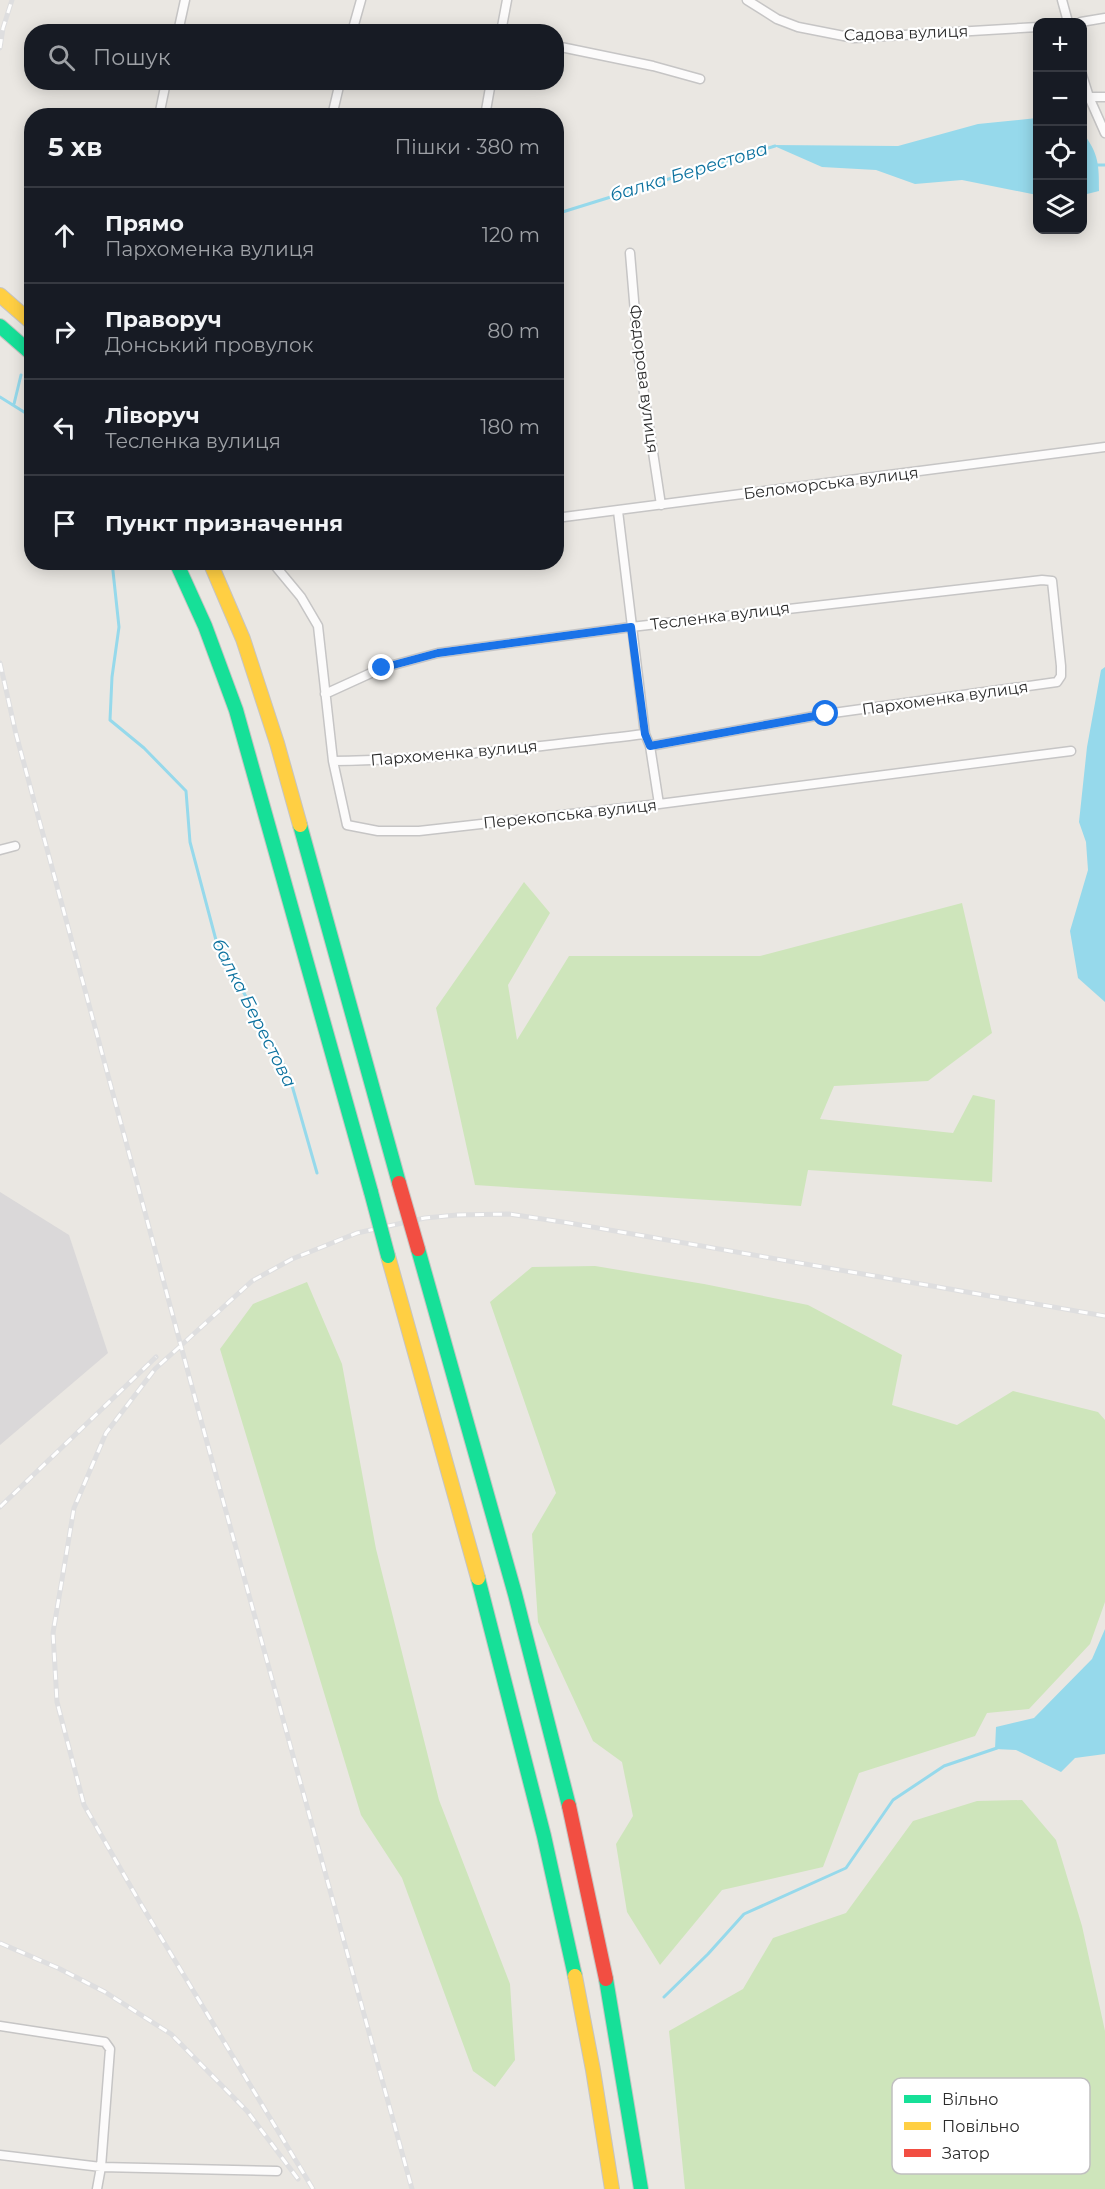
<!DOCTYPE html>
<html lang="uk">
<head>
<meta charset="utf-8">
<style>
	:root { --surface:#171b24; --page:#20242c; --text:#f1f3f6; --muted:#9ea1a6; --line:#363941 }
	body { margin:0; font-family:Montserrat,sans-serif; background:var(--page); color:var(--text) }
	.controls { position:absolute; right:18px; top:18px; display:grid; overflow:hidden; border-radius:12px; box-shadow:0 3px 15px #0003 }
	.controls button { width:54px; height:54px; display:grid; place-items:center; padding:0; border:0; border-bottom:2px solid var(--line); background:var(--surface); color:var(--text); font:30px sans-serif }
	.stop { position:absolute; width:18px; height:18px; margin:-14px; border:4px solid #1a73e8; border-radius:50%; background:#fff }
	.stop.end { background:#1a73e8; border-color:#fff; box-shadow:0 2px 6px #0008 }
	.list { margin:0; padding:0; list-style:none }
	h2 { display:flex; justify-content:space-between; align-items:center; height:78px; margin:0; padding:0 24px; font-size:26px }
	h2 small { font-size:20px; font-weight:400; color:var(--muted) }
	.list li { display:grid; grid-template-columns:39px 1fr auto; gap:18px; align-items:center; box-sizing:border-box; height:96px; padding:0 24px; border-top:2px solid var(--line) }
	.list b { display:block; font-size:22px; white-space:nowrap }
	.list p { margin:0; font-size:20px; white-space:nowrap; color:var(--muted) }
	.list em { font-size:20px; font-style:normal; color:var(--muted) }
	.icon { flex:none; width:33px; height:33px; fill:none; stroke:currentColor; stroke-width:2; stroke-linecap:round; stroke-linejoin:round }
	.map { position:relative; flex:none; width:1105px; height:2189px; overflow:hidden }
	.search { position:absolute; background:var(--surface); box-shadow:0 3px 15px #0003; left:24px; top:24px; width:540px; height:66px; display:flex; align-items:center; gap:15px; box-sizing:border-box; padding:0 21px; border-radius:24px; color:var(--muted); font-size:22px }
	.panel { position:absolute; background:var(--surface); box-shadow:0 3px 15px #0003; left:24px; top:108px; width:540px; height:462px; border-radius:24px }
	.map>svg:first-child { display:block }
</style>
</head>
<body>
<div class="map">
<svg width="1105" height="2189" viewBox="0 0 1105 2189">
	<rect width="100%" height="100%" fill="#eae7e2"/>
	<path fill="#dad8d9" d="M0,1192l69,43 39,118 -108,92z"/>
	<path fill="#cee5bb" d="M524,882l26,31 -42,72 9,55 52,-84h191l202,-53 30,130 -64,48 -94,5 -14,33 133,14 20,-38 22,5 -3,82 -184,-12 -7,36 -326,-21 -39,-177z
		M595,1266l109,18 104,21 94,50 -10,50 65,20 56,-34 85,21 7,8v182l-15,42 -61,65 -42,4 -12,23 -116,37 -36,94 -101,23 -62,75 -33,-53 -11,-68 17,-28 -11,-54 -29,-21 -55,-119 -6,-88 24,-41 -66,-191 42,-35z
		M307,1282l35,82 34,185 63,251 71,184 5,76 -20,27 -22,-16 -71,-193 -41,-63 -141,-466 33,-45z
		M1022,1800l34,40 26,86 23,105v158h-420l-16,-158 74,-42 30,-51 73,-25 67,-92 64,-20z"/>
	<path fill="#96d9eb" d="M1037,118v77l-75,-15 -47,4 -39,-14 -54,-3 -50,-22 126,1 80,-22z
		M1083,133c16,21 16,32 16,58l-16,4z
		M1105,667v335l-27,-24 -8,-47 18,-61 -2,-28 -7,-20 8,-75 14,-77z
		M1105,1629v125l-30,4 -14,14 -45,-22 -21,-1 1,-22 38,-9 58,-59z"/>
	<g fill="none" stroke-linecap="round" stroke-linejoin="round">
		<path stroke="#96d9eb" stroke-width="3" d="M1096,165h9
			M556,214l219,-68
			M0,397l32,20
			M14,404l7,-29
			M112,562l7,65 -7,50 -2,43 34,28 42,43 4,51 27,102 72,131 28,98
			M664,1997l44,-43 36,-40 102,-46 47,-68 51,-34 53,-18"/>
		<g stroke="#c6c5c5" stroke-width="11">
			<path id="street" d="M747,0l30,19 21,8 56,11 184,-11
				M1062,0l6,22
				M1081,22l24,-4
				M178,32l7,-32
				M352,32l9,-32
				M501,32l6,-32
				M556,46l97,20 47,13
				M1082,75l7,22 16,36
				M1089,97h16
				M159,116l7,-34
				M332,116l8,-34
				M485,116l6,-34
				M630,253l9,107 22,145
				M618,511l27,223 5,12 9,58
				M556,518l549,-71
				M272,562l29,35 17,29 15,135 14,64 31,6h41l240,-27 412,-53
				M325,694l57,-26 56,-15 193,-26 411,-47 10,1 9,85v10l-4,6 -231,32 -176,32
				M333,761c105,-1 209,-15 312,-27
				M0,850l15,-4
				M0,2026l105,16 5,7 -9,118 -4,22
				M0,2155l101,12 176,4"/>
		</g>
		<g stroke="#c6c4c2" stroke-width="16">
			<path id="fast" d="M0,326l32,28
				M176,562l29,64 31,84 135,482
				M300,825l99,358
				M418,1249l97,345 54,212
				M478,1578l66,258 31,140
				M606,1979l35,210"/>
		</g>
		<g stroke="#c6c4c2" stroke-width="16">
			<path id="slow" d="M0,295l32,28
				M210,562l33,77 34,104 23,82
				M388,1256l90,322
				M575,1976l18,94 19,119"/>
		</g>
		<g stroke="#c6c4c2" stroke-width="16">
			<path id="jam" d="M569,1806l37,173"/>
		</g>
		<use href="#street" stroke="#fcfbfb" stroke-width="8"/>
		<use href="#fast" stroke="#16e098" stroke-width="14"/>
		<use href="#slow" stroke="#ffcf43" stroke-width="14"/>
		<use href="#jam" stroke="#f24e42" stroke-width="14"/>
		<g stroke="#dededf" stroke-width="5">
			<path id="rail" d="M0,48l3,-20 9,-28
				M0,663l16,71 186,690 210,765
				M0,1507l156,-150
				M0,1943l58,25 47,24 66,42 76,77 51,68
				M313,2189l-174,-288 -55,-96 -27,-103 -4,-69 21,-125 32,-75 49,-64 97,-88 40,-22 65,-26 68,-15 32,-3 52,-1 60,9 536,93"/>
		</g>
		<use href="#rail" stroke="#fff" stroke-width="3" stroke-dasharray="9" stroke-linecap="butt"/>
		<g stroke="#c6c4c2" stroke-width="16" stroke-linecap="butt">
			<path id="fast-bridge" d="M371,1192l17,64"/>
		</g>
		<g stroke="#c6c4c2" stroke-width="16" stroke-linecap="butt">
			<path id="jam-bridge" d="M399,1183l19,66"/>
		</g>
		<use href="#fast-bridge" stroke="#16e098" stroke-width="14"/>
		<use href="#jam-bridge" stroke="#f24e42" stroke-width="14"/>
	</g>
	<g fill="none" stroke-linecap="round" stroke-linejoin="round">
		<path stroke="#1a73e8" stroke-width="8" d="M382,668l56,-15 193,-26 14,107 5,12 176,-32"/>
	</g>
	<g text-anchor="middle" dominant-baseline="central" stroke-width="4.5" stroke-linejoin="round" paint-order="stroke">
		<g font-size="16" fill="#2c2c2c" stroke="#fff">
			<text transform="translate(906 33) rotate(-2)">Садова вулиця</text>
			<text transform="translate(644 379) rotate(83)">Федорова вулиця</text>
			<text transform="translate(831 483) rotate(-7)">Беломорська вулиця</text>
			<text transform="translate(720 616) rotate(-7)">Тесленка вулиця</text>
			<text transform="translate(945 698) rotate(-8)">Пархоменка вулиця</text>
			<text transform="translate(454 753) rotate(-5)">Пархоменка вулиця</text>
			<text transform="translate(570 814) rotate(-6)">Перекопська вулиця</text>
		</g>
		<g font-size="18" font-style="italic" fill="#0d729f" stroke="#fff">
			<text transform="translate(689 172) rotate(-17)">балка Берестова</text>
			<text transform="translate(254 1013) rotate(63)">балка Берестова</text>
		</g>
	</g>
	<rect x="892" y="2078" width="198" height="96" rx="9" fill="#fff" stroke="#c0c0c0" stroke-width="1.5"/>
	<rect x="904" y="2095" width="27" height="8" fill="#16e098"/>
	<rect x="904" y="2122" width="27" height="8" fill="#ffcf43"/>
	<rect x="904" y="2149" width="27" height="8" fill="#f24e42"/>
	<g font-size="16" fill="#2c2c2c">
		<text x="942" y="2105">Вільно</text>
		<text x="942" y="2132">Повільно</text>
		<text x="942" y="2159">Затор</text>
	</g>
</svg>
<div class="controls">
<button>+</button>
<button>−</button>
<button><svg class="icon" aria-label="locate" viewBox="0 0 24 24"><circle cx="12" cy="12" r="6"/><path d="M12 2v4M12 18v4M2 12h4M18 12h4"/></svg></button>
<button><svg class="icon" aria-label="layers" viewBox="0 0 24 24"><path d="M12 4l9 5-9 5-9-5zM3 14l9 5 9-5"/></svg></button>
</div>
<div class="stop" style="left:826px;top:714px"></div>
<div class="stop end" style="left:382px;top:668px"></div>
<div class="search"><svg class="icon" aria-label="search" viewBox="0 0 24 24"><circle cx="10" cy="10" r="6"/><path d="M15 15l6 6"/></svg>Пошук</div>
<section class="panel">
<h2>5 хв<small>Пішки · 380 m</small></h2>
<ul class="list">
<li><svg class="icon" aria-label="ahead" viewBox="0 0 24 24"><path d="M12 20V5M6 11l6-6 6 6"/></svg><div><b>Прямо</b><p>Пархоменка вулиця</p></div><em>120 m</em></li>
<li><svg class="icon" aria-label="right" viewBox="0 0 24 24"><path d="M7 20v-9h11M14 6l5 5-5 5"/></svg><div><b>Праворуч</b><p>Донський провулок</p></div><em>80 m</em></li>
<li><svg class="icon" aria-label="left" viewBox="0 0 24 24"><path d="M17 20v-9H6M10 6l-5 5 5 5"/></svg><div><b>Ліворуч</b><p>Тесленка вулиця</p></div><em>180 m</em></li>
<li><svg class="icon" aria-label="arrive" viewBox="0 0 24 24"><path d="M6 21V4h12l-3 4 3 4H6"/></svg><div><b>Пункт призначення</b></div></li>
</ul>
</section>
</div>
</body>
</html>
